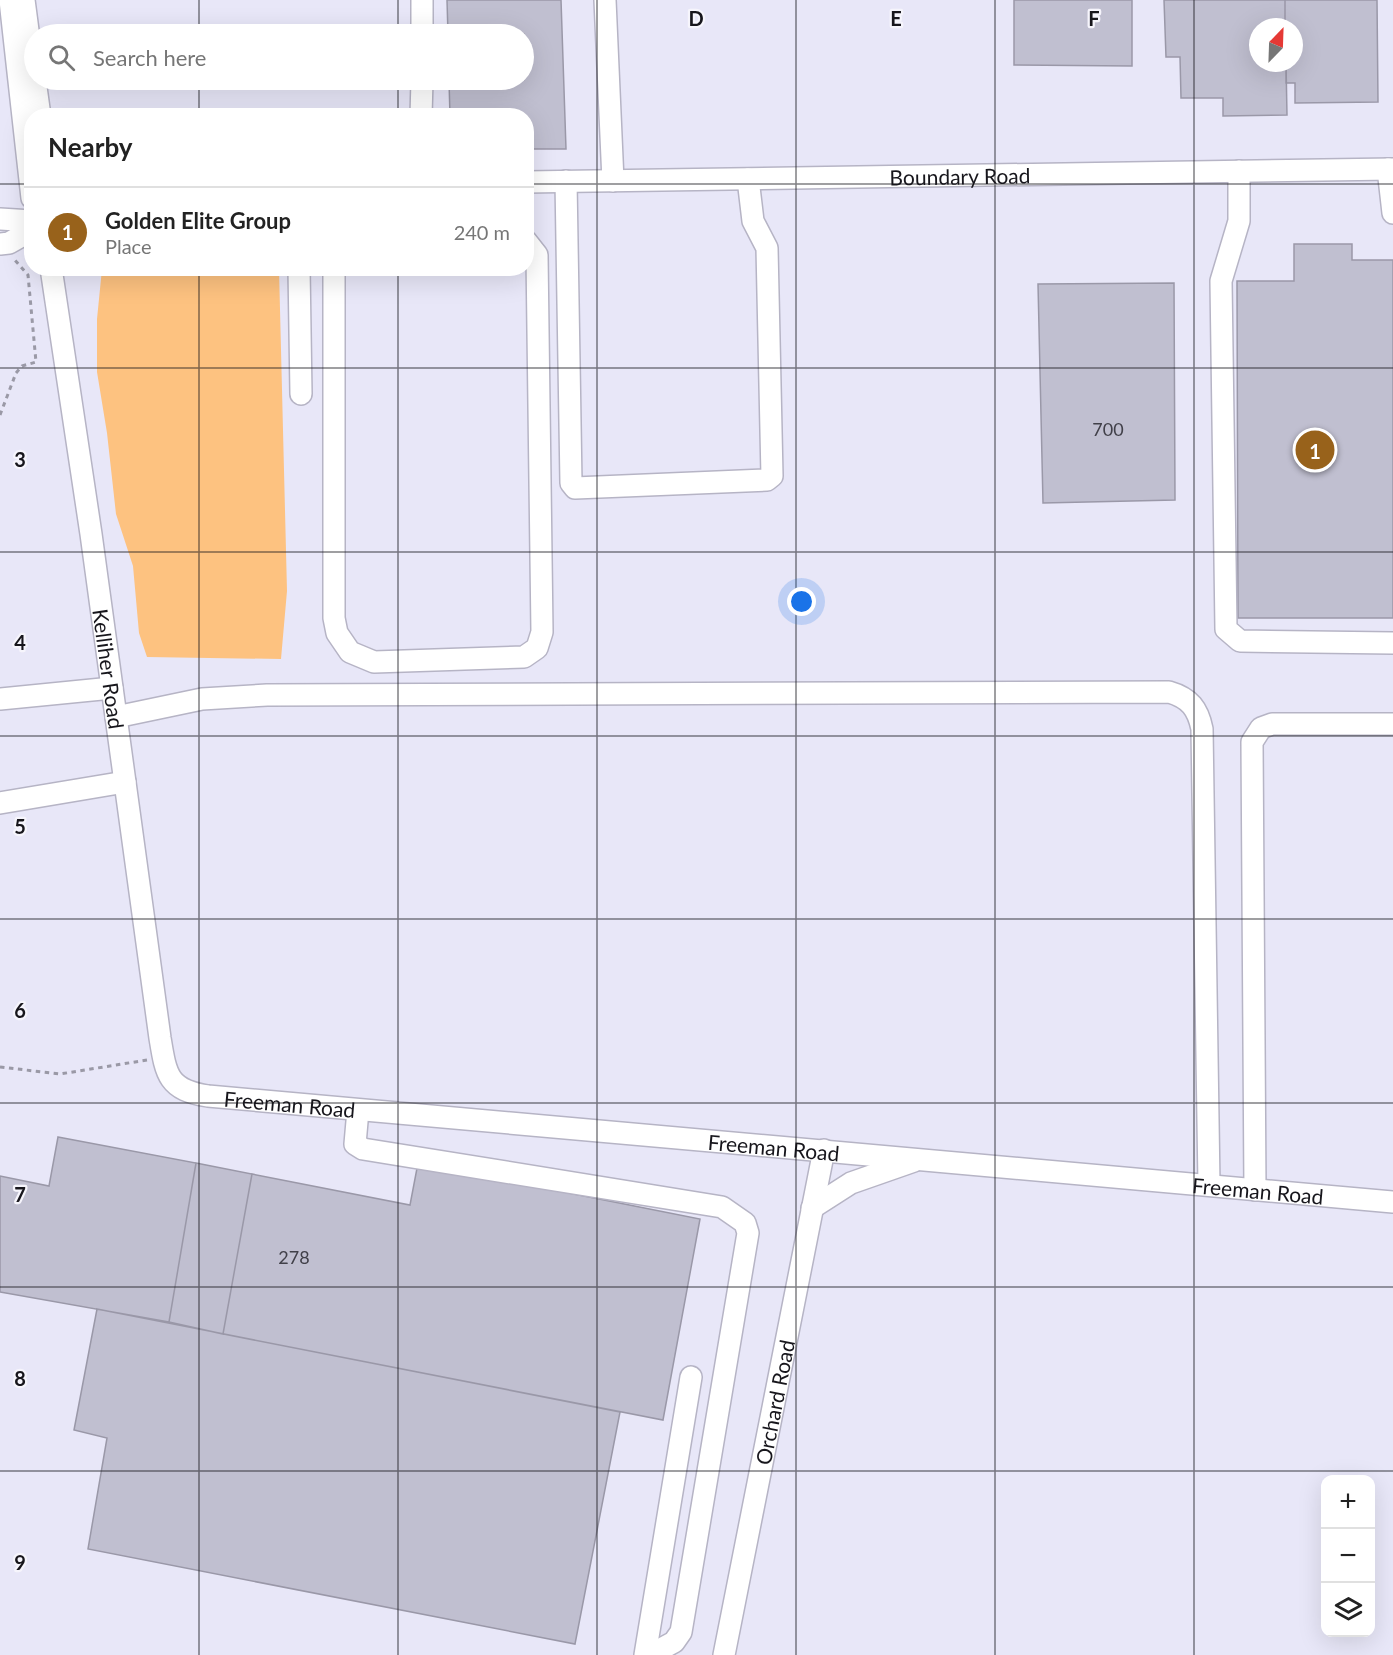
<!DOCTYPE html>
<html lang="en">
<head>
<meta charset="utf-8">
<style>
	:root { --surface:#fff; --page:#f2f2f2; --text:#222; --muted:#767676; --line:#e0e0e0; --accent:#98621b }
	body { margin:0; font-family:Lato,sans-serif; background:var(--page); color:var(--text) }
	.controls { position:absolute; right:18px; bottom:18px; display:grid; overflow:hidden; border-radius:12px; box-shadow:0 6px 24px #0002 }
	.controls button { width:54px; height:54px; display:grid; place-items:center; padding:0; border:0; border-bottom:2px solid var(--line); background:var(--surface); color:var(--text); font:30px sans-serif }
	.compass { position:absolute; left:1249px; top:18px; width:54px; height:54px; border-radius:50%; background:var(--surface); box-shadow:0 6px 24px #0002; rotate:23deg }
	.you { position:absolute; left:802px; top:602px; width:21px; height:21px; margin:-15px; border:4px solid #fff; border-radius:50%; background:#1a73e8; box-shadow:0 0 0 9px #1a73e833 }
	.badge { display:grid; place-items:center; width:39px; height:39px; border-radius:50%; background:var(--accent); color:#fff; font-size:20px; font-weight:700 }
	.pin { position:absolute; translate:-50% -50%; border:3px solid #fff; box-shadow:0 2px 6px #0006 }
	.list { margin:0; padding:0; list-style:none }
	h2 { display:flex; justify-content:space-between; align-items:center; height:78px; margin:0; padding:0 24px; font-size:26px }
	h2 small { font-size:20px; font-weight:400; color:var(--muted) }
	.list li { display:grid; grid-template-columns:39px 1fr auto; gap:18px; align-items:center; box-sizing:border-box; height:90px; padding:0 24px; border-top:2px solid var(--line) }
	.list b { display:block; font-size:22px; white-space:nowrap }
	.list p { margin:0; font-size:20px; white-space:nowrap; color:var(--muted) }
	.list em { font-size:20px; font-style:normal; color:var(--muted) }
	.icon { flex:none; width:33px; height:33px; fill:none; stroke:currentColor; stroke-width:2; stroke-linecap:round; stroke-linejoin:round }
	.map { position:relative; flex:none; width:1393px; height:1655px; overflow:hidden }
	.search { position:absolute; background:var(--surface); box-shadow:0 6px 24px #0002; left:24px; top:24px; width:510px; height:66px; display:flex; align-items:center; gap:15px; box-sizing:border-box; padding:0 21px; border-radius:33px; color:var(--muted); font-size:22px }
	.panel { position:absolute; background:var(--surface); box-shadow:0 6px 24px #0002; left:24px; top:108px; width:510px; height:168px; border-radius:24px }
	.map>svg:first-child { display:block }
</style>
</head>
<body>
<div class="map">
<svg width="1393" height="1655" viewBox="0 0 1393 1655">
	<rect width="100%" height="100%" fill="#e8e7f8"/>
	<path fill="#fdc280" d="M102,269h177l8,322 -6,68 -134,-2 -8,-24 -6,-67 -17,-52 -9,-81 -10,-61v-53z"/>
	<path fill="#c0bfd0" stroke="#9a98a8" stroke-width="1.5" d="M447,0h114l5,149h-40v-33h-76l-1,-36h75v-46h-76z
		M1014,0h118v66l-118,-1z
		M1164,0h121v27h-27v36h28l1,52 -64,1v-18h-42l-1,-41h-14z
		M1285,0h92l1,102 -83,1v-20h-9v-20h8v-36h-9z
		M1294,244h58v16h41v358h-155l-1,-337h57z
		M1174,283l1,217 -132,3 -5,-219z
		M58,1137l138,26 -27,159 -169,-30v-116l49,10z
		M196,1163l56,11 -29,160 -54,-12z
		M418,1163l282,56 -37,201 -440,-86 29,-160 158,31z
		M97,1309l523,103 -45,232 -487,-95 19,-111 -33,-8z"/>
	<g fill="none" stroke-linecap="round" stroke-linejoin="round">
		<g stroke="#b6b4c5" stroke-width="24">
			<g id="minor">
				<path d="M10,0l22,198"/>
				<path d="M24,0l10,76"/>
				<path d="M605,0l8,181"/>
				<path d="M422,34v-34"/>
				<path d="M35,80l5,36"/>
				<path d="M421,116l1,-36"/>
				<path d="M1388,169l5,44"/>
				<path d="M1239,171v50l-18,60 5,348 14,12 153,2"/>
				<path d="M566,181l5,302 4,5 192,-8 5,-4 -5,-228 -14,-27 -5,-42"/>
				<path id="s1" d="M526,182l867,-13"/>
				<path d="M0,219l32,2"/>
				<path d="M0,244l9,-1 23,-13"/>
				<path id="s2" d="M51,268l40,266 69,504c6,37 8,52 48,58l1185,106"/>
				<path d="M299,268l2,126"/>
				<path d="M334,268v350l3,15 13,19 24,10 150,-5 13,-9 5,-16 -5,-377 -11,-14"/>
				<path d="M0,699l112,-11"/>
				<path d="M116,717l86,-18 65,-4 902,-3c21,6 29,17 33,37l7,456"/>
				<path d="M0,803l125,-21"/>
				<path d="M358,1110l-3,34 8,5 359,58 23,16 3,10 -67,399 -7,10 -24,13"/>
				<path d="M1255,1190l-3,-448 9,-14 11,-4h121"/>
				<path d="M812,1208l39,-25 63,-22"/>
				<path d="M645,1655l46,-278"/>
				<path id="s3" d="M724,1655l100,-505"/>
			</g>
		</g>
		<path stroke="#9a99a6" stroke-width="3" stroke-dasharray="4.5 4.5" stroke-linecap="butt" d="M0,415l16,-42 6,-7 14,-4 -8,-87 -14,-16
			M0,1067l60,7 87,-14"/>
		<use href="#minor" stroke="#fff" stroke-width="21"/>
	</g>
	<path fill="none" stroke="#17161c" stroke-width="1.5" stroke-opacity="0.55" d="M199,0v34M398,0v34M597,0v1655M796,0v1655M995,0v1655M1194,0v1655M199,80v36M398,80v36M0,184h32M526,184h867M199,268v1387M398,268v1387M0,368h1393M0,552h1393M0,736h1393M0,919h1393M0,1103h1393M0,1287h1393M0,1471h1393"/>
	<g text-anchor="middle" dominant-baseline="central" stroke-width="4.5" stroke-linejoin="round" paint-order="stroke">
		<g font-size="18" fill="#414049">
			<text x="1108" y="429">700</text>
			<text x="294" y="1257">278</text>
		</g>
		<g font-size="21" fill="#17161c" stroke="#f6f5fc">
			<text stroke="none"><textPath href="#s1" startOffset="434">Boundary Road</textPath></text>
			<text stroke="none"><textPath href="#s2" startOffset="405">Kelliher Road</textPath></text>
			<text stroke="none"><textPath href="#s2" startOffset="944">Freeman Road</textPath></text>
			<text stroke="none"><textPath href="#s2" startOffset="1430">Freeman Road</textPath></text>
			<text stroke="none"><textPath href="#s2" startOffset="1916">Freeman Road</textPath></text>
			<text stroke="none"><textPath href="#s3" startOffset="258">Orchard Road</textPath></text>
		</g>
	</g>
	<g font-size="20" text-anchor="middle" font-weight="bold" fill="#17161c" stroke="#f6f5fc" stroke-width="4.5" stroke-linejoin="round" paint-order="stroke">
		<text x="696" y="26">D</text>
		<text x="896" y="26">E</text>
		<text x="1094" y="26">F</text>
		<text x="20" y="467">3</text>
		<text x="20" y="650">4</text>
		<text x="20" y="834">5</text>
		<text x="20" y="1018">6</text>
		<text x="20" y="1202">7</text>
		<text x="20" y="1386">8</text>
		<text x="20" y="1570">9</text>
	</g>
</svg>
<div class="controls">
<button>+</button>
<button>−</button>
<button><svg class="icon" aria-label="layers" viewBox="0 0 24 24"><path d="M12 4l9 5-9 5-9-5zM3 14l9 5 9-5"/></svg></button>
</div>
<svg class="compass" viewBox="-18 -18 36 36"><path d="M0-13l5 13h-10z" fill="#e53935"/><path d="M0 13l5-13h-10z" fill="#767676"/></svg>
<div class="you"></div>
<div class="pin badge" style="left:1315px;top:450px">1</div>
<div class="search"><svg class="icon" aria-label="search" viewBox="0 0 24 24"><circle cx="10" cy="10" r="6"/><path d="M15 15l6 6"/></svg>Search here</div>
<section class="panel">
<h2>Nearby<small></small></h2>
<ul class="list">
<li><span class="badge">1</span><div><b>Golden Elite Group</b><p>Place</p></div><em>240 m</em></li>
</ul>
</section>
</div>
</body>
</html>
